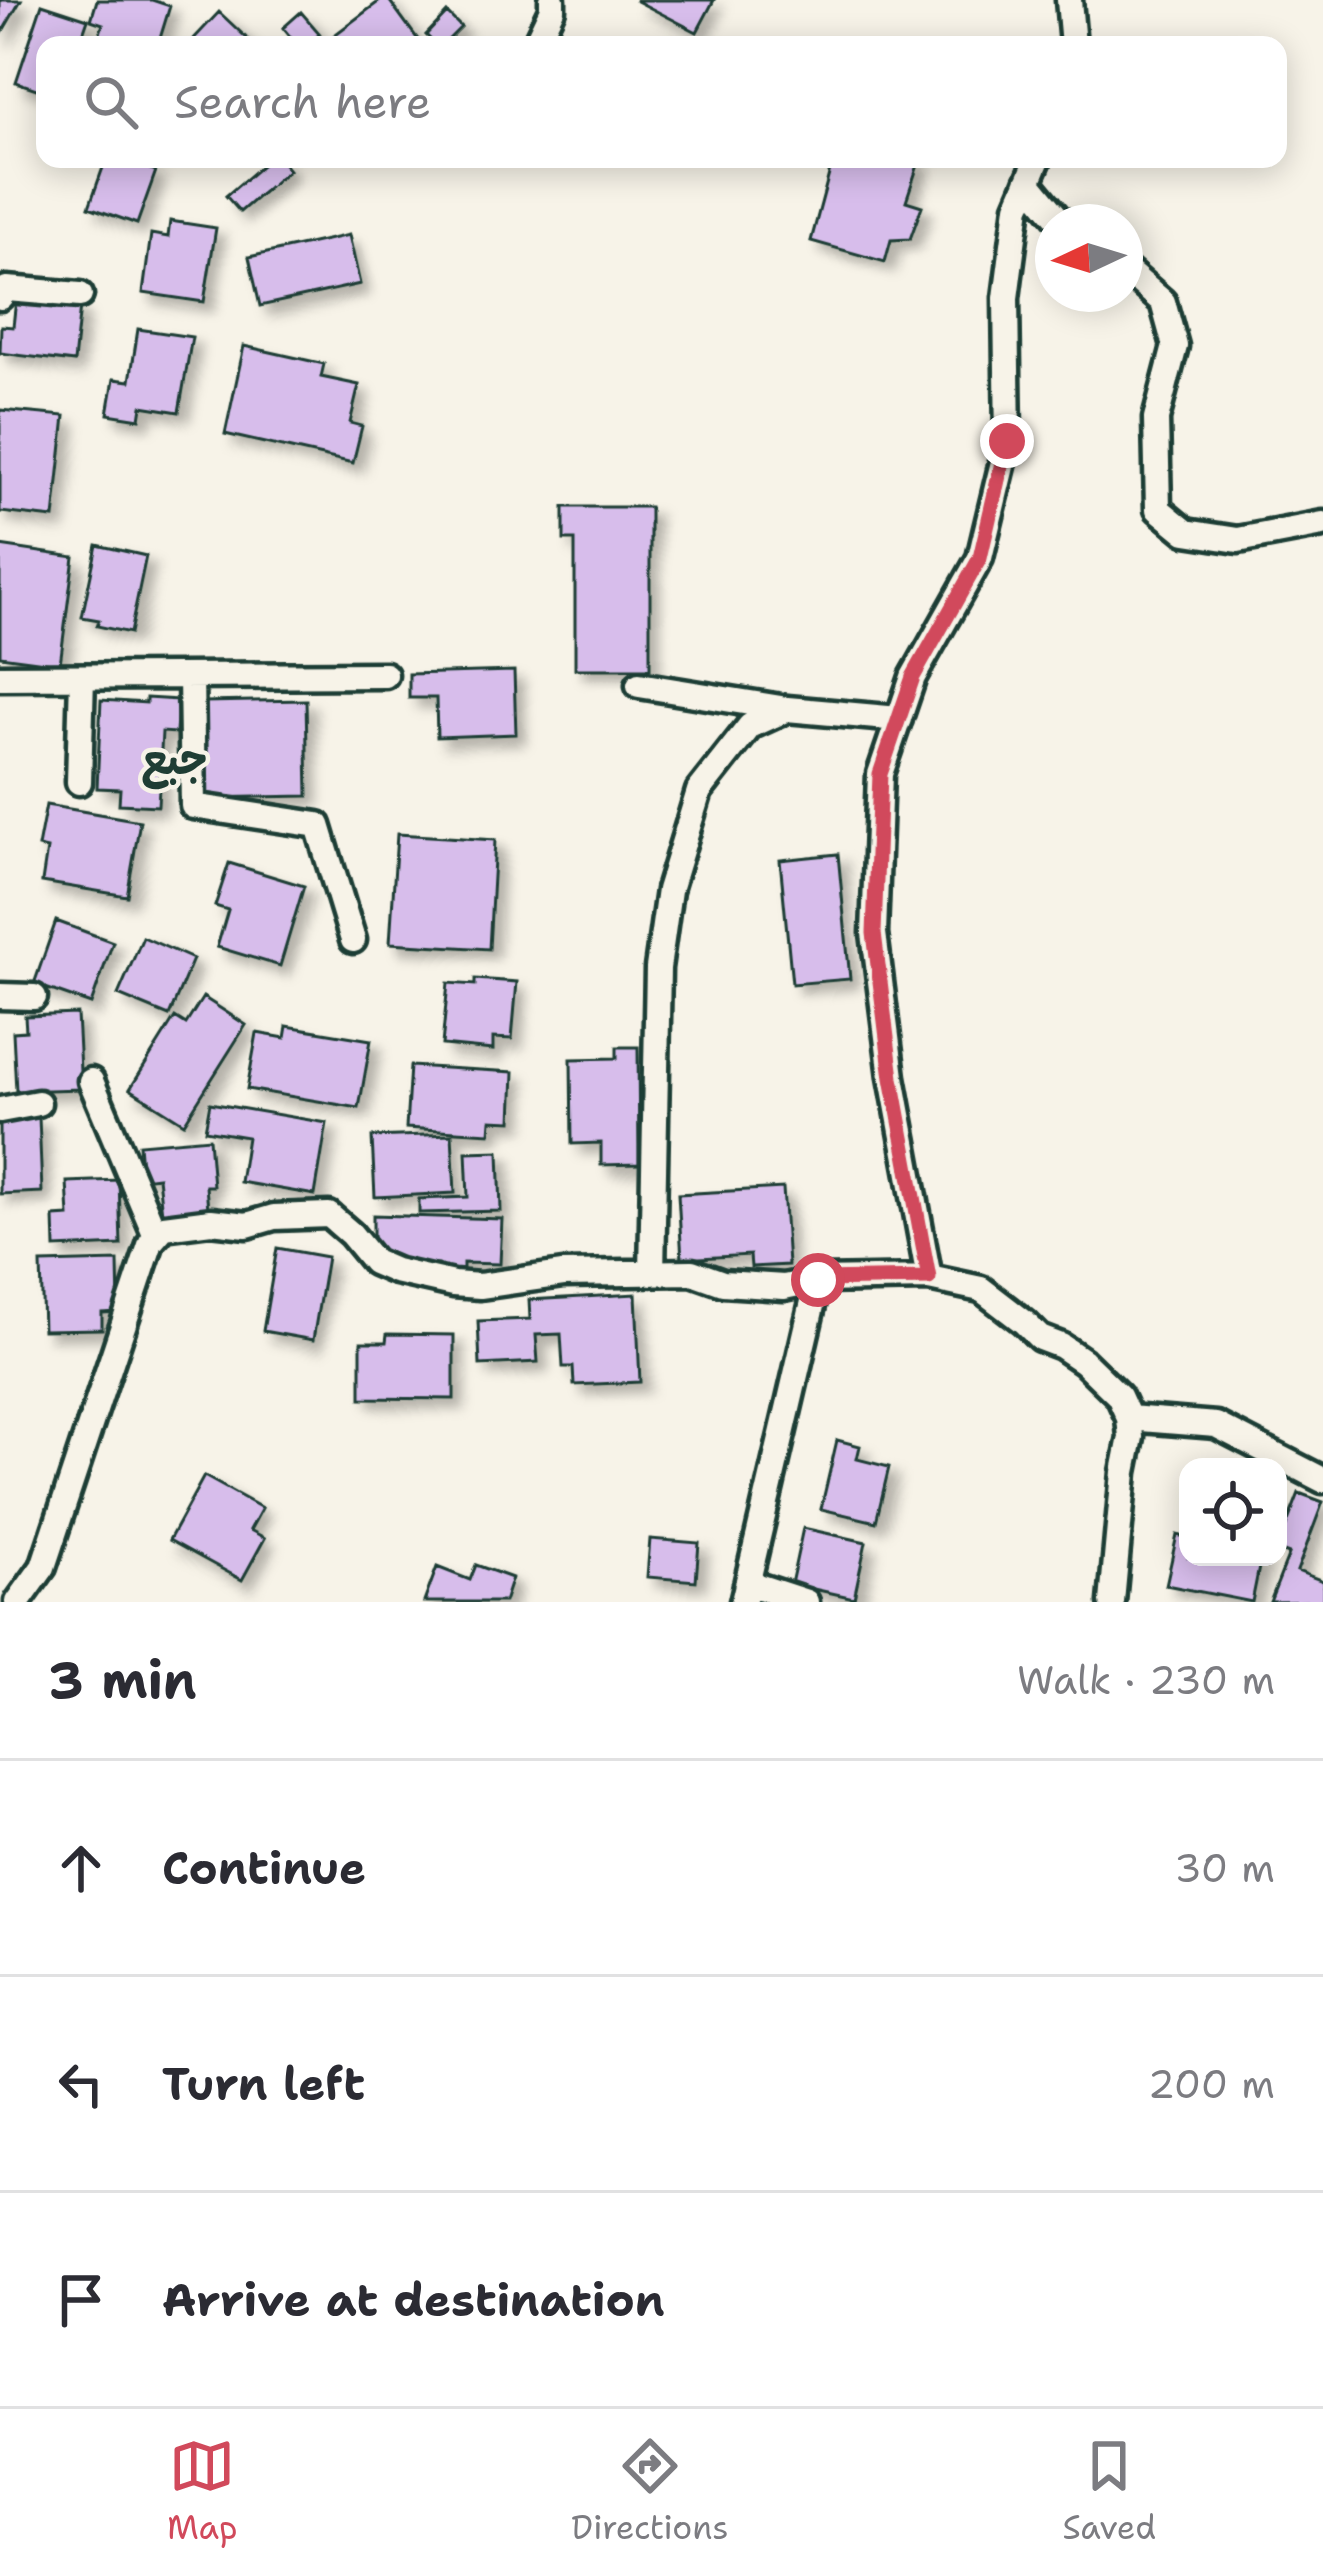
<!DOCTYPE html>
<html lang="en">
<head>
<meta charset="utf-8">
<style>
	:root { --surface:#fff; --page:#f2f2f3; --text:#2b2b33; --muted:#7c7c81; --line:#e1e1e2; --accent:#d1495b }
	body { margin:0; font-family:"Shantell Sans","Playpen Sans Arabic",sans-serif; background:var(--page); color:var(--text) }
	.controls { position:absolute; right:36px; bottom:36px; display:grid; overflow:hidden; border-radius:24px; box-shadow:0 6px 30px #0003 }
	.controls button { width:108px; height:108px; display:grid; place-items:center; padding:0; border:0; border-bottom:3px solid var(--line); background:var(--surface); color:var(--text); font:60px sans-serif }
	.compass { position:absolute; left:1035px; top:204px; width:108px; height:108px; border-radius:50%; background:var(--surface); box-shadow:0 6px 30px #0003; rotate:266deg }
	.stop { position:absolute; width:36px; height:36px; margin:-27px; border:9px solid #d1495b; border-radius:50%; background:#fff }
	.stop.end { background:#d1495b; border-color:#fff; box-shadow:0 3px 12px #0008 }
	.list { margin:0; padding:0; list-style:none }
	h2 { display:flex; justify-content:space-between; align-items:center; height:156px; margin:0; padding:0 48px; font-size:51px }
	h2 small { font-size:39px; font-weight:400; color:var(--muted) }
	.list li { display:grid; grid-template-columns:78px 1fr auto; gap:36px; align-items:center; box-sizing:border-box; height:216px; padding:0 48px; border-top:3px solid var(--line) }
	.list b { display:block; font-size:45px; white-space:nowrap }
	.list em { font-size:39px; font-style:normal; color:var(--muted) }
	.icon { flex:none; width:66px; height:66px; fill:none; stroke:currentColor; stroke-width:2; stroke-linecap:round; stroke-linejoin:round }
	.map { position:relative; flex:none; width:1323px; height:1602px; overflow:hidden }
	.search { position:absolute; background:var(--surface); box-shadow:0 6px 30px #0003; left:36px; right:36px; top:36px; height:132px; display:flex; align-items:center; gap:30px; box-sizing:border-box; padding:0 42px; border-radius:24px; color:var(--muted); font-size:45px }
	.sheet { height:804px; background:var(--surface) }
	nav { display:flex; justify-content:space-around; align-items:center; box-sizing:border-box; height:168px; border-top:3px solid var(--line); background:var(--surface); font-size:33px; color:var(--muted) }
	nav a { display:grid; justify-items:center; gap:6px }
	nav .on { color:var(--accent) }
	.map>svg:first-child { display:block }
</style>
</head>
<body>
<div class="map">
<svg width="1323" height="1602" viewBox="0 0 1323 1602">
	<defs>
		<filter id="shadow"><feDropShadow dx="9" dy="9" stdDeviation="6" flood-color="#0004"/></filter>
	</defs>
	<rect width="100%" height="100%" fill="#f7f3e8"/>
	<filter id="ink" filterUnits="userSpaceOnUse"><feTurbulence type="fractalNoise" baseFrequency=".00833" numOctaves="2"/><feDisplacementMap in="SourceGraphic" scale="24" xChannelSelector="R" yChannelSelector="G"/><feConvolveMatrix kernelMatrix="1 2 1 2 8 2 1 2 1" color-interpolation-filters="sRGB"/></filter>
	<g filter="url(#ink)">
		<path fill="#d7bdeb" stroke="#1f3d34" stroke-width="3" filter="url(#shadow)" d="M0,0h21l-21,36z
			M97,0h55l18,6 -12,39h-62l7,-21 -12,-4z
			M381,0h8l33,45h-95l-2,-3z
			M635,0h79l-17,32z
			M42,4l46,15 -9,26h-34v47l-29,-10z
			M219,12l35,33h-66z
			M301,12l19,22 -13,11h-10l-14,-17z
			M447,13l14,14 -18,18h-7l-10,-10z
			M106,159h16l34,12 -19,53 -48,-17z
			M269,159h11l9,11 -49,42 -14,-16z
			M833,159h87l-14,42 16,5 -12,33 -19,1 -6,22 -74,-21z
			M170,221l46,7 -12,74 -61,-9 8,-59 17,3z
			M349,235l11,49 -100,22 -11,-49z
			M16,299l64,7 -6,56 -74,-9 1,-27 12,1z
			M138,329l54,8 -13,75 -37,-6 -2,13 -32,-5 6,-35 16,2z
			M244,346l80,18 -3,13 38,8 -9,38 12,3 -9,37 -128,-29z
			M0,410l65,6 -11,102 -54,-6z
			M564,507h86v162h-75v-129h-11z
			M97,545l49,11 -16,77 -33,-7 2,-6 -17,-3z
			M0,546l74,11 -14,107 -60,-8z
			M514,671l2,63 -79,3 -1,-39h-27v-24z
			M146,698l32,2 -2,33 -14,-1 -4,74 -39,-2 1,-15 -23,-1 4,-88 45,3z
			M306,700l2,96 -102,2 -2,-96z
			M46,805l94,16 -13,75 -85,-14 5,-33 -9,-2z
			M397,834l98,6 -6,109 -99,-6z
			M838,854l12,125 -58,5 -12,-124z
			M229,863l75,23 -24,80 -63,-19 11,-37 -13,-4z
			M56,921l57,21 -22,62 -57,-20z
			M143,937l50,22 -24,57 -51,-21z
			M475,979l42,3 -5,57 -19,-1v12l-51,-5 6,-62 27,2z
			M203,997l43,28 -62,98 -54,-34 45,-72 11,7z
			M77,1014l4,75 -65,2 -3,-59 13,-1 -1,-15z
			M287,1026l84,14 -12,68 -112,-19 10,-56 28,5z
			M617,1047h21l1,117 -38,1v-22l-29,1 -1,-85 46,-1z
			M410,1066l104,6 -2,49 -21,-1 -1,13 -84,-5z
			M210,1103l117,20 -12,72 -75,-13 7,-45 -42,-7z
			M39,1117l3,75 -42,2v-76z
			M452,1134l3,59 -80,4 -3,-60z
			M209,1138l4,48h-7l2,23 -46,5 -4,-37 -16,2 -3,-35z
			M499,1151l2,60 -82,2v-14l49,-2 -2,-45z
			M119,1180l2,65 -66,3 -1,-31 15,-1 -2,-34z
			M783,1188l5,77 -37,2 -1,-12 -68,4 -4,-65z
			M373,1215l129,4 -2,45 -37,-1v15h-26v-13l-37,1 -27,-20z
			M277,1248l50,9 -14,83 -50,-9z
			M118,1261l1,51 -17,1v16l-59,1 -2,-67z
			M636,1294l4,88 -66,3 -1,-18h-10l-2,-33 -25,1 2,27 -58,3 -2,-44 52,-2 -1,-19z
			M387,1334l67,1v64l-93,-1v-56h25z
			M837,1440l23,6 -3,13 32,8 -13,55 -55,-13z
			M204,1476l58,32 -12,22 15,8 -23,42 -73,-40z
			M1299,1493l24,9 -26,69 26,10v20l-53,1 19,-48 -11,-4v-3z
			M803,1528l63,14 -12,56 -63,-14z
			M1177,1535l11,3v19h73l-9,45 -86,-17z
			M650,1539l49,4 -3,38 -49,-4z
			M476,1565l36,13 -8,24h-80l13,-35 33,13z"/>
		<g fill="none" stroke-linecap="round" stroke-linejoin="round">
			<g stroke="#1f3d34" stroke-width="33">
				<path id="minor" d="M1069,0l4,45
					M535,45l17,-36v-9
					M1028,182l33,40
					M1125,269l38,33 12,44 -19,73 2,90 28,23 52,8 85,-16
					M0,297l7,-8 73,6
					M191,676l2,130 125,19 35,115
					M0,677l385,-2
					M639,685l148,24 112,10
					M79,782l3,-105
					M0,996l34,1
					M91,1081l65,155
					M0,1110l38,-7
					M652,1273l6,-305 11,-78 30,-99 51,-65 37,-17
					M929,1278l-37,-201 -18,-144 6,-159 33,-97 67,-119 28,-117 -2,-143 12,-92 20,-47
					M1129,1418l87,7 107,55
					M748,1583l58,19
					M18,1602l25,-35 108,-325 13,-15 47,-6 36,4 27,-8 55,-2 22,19 23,28 21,9 58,13 27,2 83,-12 129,-2 31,11 61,4 34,-7 111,-2 52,11 43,33 16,16 21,8 22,15 36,35 10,22 2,19 -7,35 -12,130
					M743,1602l75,-322"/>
			</g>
			<use href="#minor" stroke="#f7f3e8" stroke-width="24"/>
		</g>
	</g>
	<g fill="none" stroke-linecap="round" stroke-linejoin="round" filter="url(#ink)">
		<path stroke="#d1495b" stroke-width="15" d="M818,1280l111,-2 -37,-200 -18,-145 6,-159 33,-97 67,-119 27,-117"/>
	</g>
	<g text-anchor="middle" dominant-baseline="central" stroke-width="9" stroke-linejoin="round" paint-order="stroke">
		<g font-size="42" font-weight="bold" fill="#1f3d34" stroke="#f7f3e8">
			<text x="174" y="759">جبع</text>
		</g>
	</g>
</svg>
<div class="controls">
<button><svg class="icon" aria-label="locate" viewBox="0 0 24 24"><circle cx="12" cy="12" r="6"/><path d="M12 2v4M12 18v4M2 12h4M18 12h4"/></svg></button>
</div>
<svg class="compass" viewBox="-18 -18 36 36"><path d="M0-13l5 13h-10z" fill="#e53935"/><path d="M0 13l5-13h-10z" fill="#7c7c81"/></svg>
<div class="stop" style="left:818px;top:1280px"></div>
<div class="stop end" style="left:1007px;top:441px"></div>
<div class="search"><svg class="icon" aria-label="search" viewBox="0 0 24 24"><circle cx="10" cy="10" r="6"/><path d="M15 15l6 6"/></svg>Search here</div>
</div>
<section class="sheet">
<h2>3 min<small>Walk · 230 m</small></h2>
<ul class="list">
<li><svg class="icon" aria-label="ahead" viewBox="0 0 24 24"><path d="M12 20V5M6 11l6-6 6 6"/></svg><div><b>Continue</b></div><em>30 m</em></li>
<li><svg class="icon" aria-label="left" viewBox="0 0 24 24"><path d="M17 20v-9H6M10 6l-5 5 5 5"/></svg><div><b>Turn left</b></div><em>200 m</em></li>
<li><svg class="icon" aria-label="arrive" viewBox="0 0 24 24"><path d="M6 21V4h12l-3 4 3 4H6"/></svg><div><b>Arrive at destination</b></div></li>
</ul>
</section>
<nav>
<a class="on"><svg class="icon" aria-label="map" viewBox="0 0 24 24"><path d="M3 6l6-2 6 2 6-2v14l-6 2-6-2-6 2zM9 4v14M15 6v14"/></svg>Map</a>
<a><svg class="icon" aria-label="directions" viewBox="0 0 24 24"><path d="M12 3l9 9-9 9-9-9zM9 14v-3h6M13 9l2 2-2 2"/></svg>Directions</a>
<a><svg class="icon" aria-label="saved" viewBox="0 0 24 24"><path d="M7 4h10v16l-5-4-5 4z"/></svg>Saved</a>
</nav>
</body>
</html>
